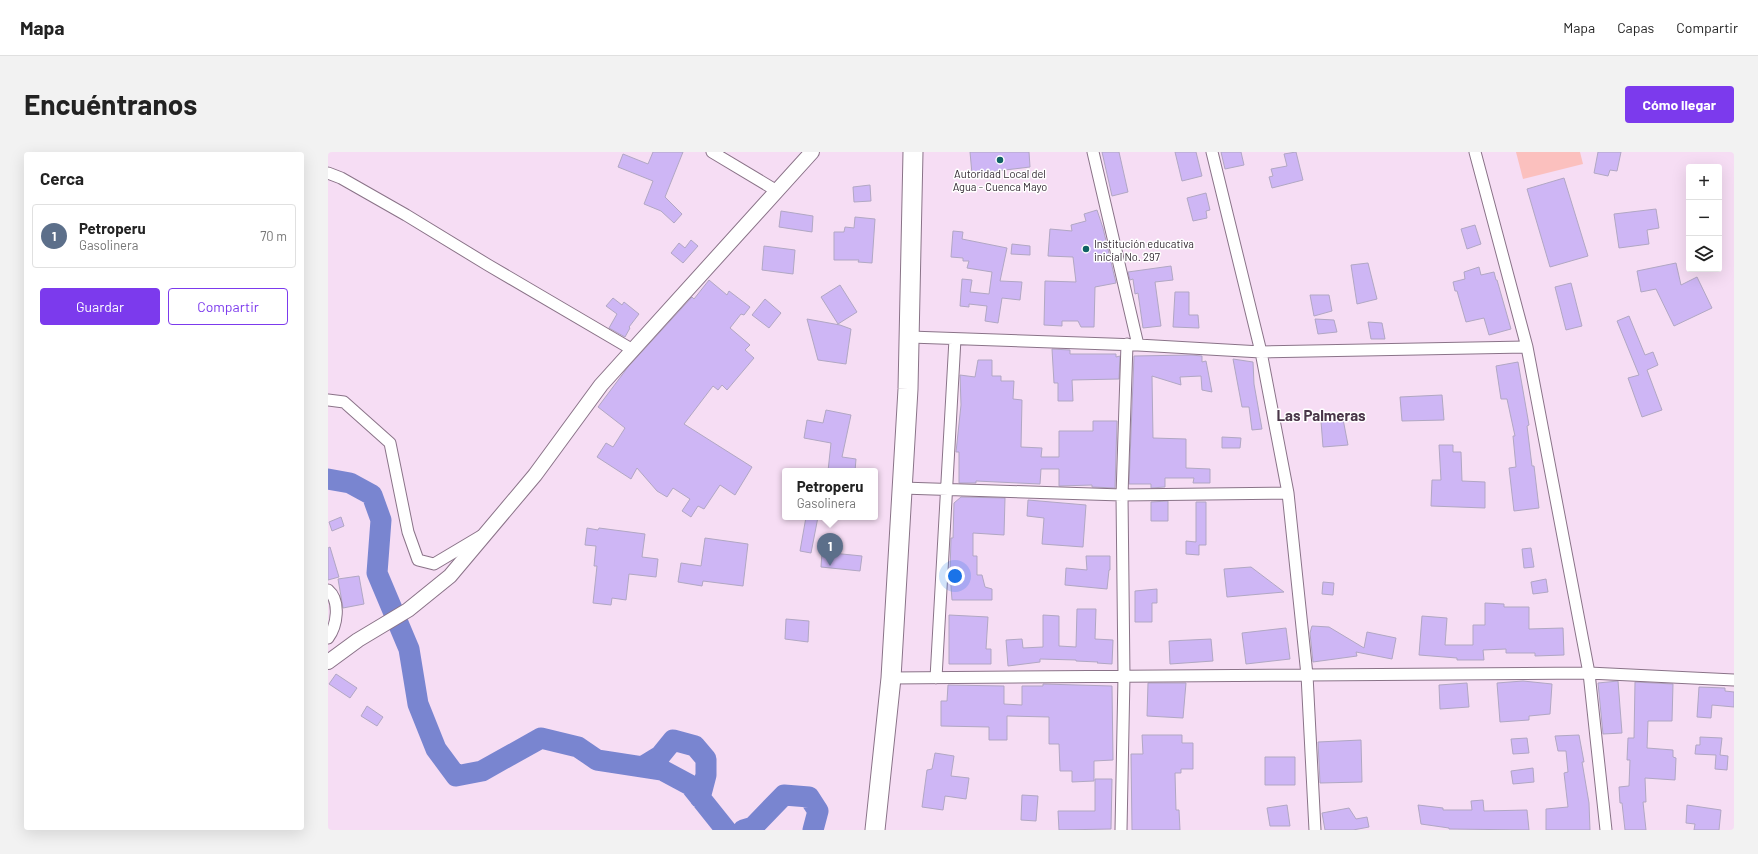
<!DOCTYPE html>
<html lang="es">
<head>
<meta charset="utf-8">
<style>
	:root { --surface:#fff; --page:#f2f2f2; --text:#222; --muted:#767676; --line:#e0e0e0; --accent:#7c3aed }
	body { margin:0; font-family:Barlow,sans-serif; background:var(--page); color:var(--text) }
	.controls { position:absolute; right:12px; top:12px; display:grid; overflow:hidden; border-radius:4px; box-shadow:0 4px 16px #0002 }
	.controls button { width:36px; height:36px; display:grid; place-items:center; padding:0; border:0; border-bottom:1px solid var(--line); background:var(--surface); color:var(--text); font:20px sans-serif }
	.you { position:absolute; left:627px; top:424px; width:14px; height:14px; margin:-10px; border:3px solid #fff; border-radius:50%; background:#1a73e8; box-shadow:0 0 0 6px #1a73e833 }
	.badge { display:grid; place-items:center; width:26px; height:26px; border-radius:50%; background:var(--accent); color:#fff; font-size:13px; font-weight:700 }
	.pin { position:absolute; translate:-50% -33px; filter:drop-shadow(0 1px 2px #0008) }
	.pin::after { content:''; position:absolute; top:21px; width:14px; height:12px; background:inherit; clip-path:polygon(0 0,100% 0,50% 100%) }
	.popup { position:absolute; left:454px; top:316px; width:96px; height:52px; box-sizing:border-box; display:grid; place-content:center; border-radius:4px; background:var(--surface); filter:drop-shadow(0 1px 3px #0005); font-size:13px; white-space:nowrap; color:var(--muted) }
	.popup b { font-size:15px; color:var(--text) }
	.popup::after { content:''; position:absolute; left:50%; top:100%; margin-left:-8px; border:8px solid transparent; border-top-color:var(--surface) }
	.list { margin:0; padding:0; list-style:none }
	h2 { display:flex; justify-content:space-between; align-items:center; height:52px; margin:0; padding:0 16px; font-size:17px }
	h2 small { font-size:13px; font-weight:400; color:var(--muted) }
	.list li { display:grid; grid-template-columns:26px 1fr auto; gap:12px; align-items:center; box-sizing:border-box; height:64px; margin:0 8px 8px; padding:0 8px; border:1px solid var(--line); border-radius:4px }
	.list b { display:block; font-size:15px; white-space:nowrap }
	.list p { margin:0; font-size:13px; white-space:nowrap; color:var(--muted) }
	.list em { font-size:13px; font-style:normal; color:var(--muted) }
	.actions { display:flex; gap:8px; padding:12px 16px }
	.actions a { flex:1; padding:9px 0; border:1px solid var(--accent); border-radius:4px; text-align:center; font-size:14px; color:var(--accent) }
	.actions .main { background:var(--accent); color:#fff }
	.icon { flex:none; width:22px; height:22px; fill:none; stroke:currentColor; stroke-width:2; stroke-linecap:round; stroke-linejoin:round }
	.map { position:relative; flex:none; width:1406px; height:678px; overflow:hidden; border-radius:4px }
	header { display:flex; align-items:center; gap:24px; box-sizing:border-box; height:56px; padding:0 20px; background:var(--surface); border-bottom:1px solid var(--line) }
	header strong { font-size:19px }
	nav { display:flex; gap:22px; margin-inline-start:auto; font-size:14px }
	.intro { display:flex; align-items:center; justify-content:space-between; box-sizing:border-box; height:96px; padding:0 24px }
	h1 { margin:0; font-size:28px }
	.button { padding:10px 18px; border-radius:4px; background:var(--accent); color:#fff; font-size:14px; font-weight:700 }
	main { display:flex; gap:24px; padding:0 24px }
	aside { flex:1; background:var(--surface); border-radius:4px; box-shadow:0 4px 16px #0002 }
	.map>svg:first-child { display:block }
</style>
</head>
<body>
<header>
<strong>Mapa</strong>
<nav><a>Mapa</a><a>Capas</a><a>Compartir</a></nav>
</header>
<div class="intro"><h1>Encuéntranos</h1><a class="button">Cómo llegar</a></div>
<main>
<aside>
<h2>Cerca<small></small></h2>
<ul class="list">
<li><span class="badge" style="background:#5c6f8a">1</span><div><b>Petroperu</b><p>Gasolinera</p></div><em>70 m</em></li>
</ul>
<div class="actions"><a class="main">Guardar</a><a>Compartir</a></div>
</aside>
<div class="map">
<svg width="1406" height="678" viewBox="0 0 1406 678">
	<rect width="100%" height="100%" fill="#f6ddf4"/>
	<path fill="#fbc0be" d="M1188,0h64l3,12 -60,15z"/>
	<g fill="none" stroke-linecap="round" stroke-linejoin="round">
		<path stroke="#7985d0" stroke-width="21" d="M0,327l22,4 22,12 9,25 -4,53 32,76 9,55 18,45 20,27 26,-5 59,-33 37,9 19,13 65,10 28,15 36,45
			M314,615l18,-11 13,-16 22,6 11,13v16l-6,23
			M415,678l10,-3 31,-32 25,2 9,14 -5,19"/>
	</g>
	<path fill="#ceb6f5" stroke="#b1a7c3" d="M325,0h30l-18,45 17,17 -8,9 -13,-12 -17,-7 9,-23 -35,-14 5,-13 25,10z
		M642,0h59l1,15 -58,7z
		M774,0h17l9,40 -16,4z
		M847,0h21l6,24 -20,5z
		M893,0h20l3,13 -19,4z
		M968,0l7,28 -31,8 -3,-11 4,-1 -2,-7 16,-3 -3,-12z
		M1270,0h23l-4,19 -7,-1 -2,6 -14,-3z
		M1236,26l24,78 -38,11 -23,-78z
		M542,33l1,16 -17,1 -1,-15z
		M878,41l4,17 -4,1 1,7 -14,3 -6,-23z
		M1328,57l3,19 -12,2 2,14 -30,4 -5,-34z
		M769,58l6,18 13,55 -21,4 -1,40h-13l-3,-6h-16v5l-18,-1 1,-44 31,1 -3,-25 -25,-1 2,-27 22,2 -1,-6 15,-4 -2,-7z
		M453,59l32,5 -1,16 -33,-5z
		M527,65l20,2 -3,44 -14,-1 1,-2h-25v-28h10l1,-5 9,1z
		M1147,73l6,19 -14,5 -6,-20z
		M625,79l10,1 -1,7 45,9 -7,33 22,1 -2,18 -18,-2 -4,25 -13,-2 2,-15 -18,-2v3l-9,-1 2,-27 10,1 -2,12 19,2 3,-22 -25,-4 2,-7h-6v-3l-12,-1z
		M363,88l7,6 -15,17 -12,-10 8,-10 6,5z
		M684,92l18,2v9l-19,-1z
		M436,94l31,4 -2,24 -31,-4z
		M1040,111l9,36 -20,5 -6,-39z
		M1348,111l5,22 16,-8 15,31 -38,18 -18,-37 -15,3 -4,-21z
		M843,114l2,14 -18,2 6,44 -18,2 -5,-35 -3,1 -2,-15 -3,1 -2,-8z
		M1151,115l2,8 13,-3 2,8h1l14,49 -22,6 -5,-17 -18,4 -9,-31h-2l-2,-9 12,-3 -1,-7z
		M381,128l18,15 2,-4 21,16 -6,8 -3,-1 -11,14 20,17 -5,5 9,8 -27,32 -5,-5 -4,5 -5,-4 -29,38 68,43 -17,28 -15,-10 -16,24 -6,-3 -7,11 -9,-6 8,-12 -17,-11 -6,9 -10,-6 -20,-23 -6,11 -34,-22 9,-14 7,4 12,-19 -27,-21 30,-40 64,-70 2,2z
		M1243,131l11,43 -16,4 -11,-43z
		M512,133l17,27 -19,12 -17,-27z
		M847,140h14v23h9l1,13 -26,-1z
		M982,143h19l3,16 -18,5z
		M285,146l9,7 2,-3 15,12 -10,13 1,1 -5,9 -16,-9 8,-14 -11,-8z
		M437,147l16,14 -12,15 -17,-13z
		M1301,164l16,39 8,-3 5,13 -11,5 15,40 -20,7 -14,-39 11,-3 -22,-54z
		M479,167l33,6 11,4 -5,35 -28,-4z
		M987,167l19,1 3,12 -19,2z
		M1040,170l14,1 3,16h-14z
		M724,197l18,1v4h46v3l4,-1 -1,23 -47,1 1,21h-15v-18h-4z
		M863,203l11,1v6l4,-1 6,31 -10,-2 -1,-14 -21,1 1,8 -29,-9 1,62 33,1v29l24,1v14h-17l1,-5h-29v9l-14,1v-4h-22l5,-128z
		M905,207l20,3 1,22 8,45 -10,1 -3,-23h-7z
		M650,208h14v16h9v5h13l-1,18 9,1 -1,47 21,1 -1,9h18v-26h34v-10h24l-2,67 -23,-1v-2l-33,1v-17h-18l-1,15 -64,-3v2h-17v-31h-3l5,-47 -1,-30 15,2z
		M1190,210l11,63 -2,1 5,40h2l5,42 -25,3 -5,-43 7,-1 -3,-31h2l-8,-37h-6l-5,-33z
		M1114,243l2,25 -42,1 -2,-24z
		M498,258l25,5 -9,42 14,2 -1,12h-27l3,-28 -27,-5 3,-18 16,3z
		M1015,267l5,26 -25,2 -2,-26z
		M894,285l19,1 -1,10h-18z
		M1111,293h14v7h8l1,29 23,1v26l-54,-2 1,-26h9z
		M633,345l44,1 -1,37 -31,-2v23h4v19h5l3,12 7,2v11h-40l-2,-27 1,-35h2l1,-35z
		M700,348l58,5 -3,42 -41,-3 2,-26 -17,-2z
		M840,349v20h-17v-19z
		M868,350h10v43h-7v10l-13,-1v-13l10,1z
		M13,365l3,9 -12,5 -3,-9z
		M478,365h12l-7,36 -11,-2z
		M259,376l11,2 1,-2 46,6 -3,23 16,2 -2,18 -27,-3 -3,26 -14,-2 -1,7 -18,-2 4,-37h-3l2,-20 -11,-1z
		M377,386l43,6 -5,42 -40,-5 -1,5 -24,-4 3,-19 20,3z
		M2,395l9,30 -11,3v-32z
		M1203,396l3,19 -10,1 -2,-19z
		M494,400l40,4 -2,15 -39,-4z
		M758,404h24v14h-1l-2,19 -42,-4 1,-17 21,2z
		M923,415l33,25 -57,5 -3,-28z
		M31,424l5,28 -21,4 -5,-29z
		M1218,427l2,13 -15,2 -2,-12z
		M995,430l11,1 -1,12 -11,-1z
		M829,437v14h-5v19h-17v-31z
		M1157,451l19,1v3h25v22l34,-1 1,27 -29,1v-3h-29v-4l-23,1 1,10h-27v-2l-38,-3 3,-39 25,2 -2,27h28v-20h12z
		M749,457h19l-1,30 18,1 -1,24 -15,-1 1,-1 -22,-1v-1l-36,-1v3l-32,4 -2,-26 16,-1 1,9 20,-1v-32l16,1v30l17,1z
		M621,463l39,2 -2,32h5v15h-42z
		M458,467l23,2 -1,21 -23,-3z
		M984,474l17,1 35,21 3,-16 29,6 -4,21 -36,-7 1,4 -44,6 -3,-29z
		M958,476l4,31 -44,5 -4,-31z
		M883,487l2,22 -43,3 -1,-23z
		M8,522l21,14 -7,10 -21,-14z
		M1195,529l29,3 -2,30 -21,2v4l-29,2 -3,-39z
		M1290,529l4,52 -19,1 -5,-51z
		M1307,530l38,2 -1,37h-24l-1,27 26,2v7l3,1 -1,22 -30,-2 1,24h-3l3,28h-21l-3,-27h-2l-1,-16 10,-1 1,-26h-3l1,-22h6z
		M820,531h38l-3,35 -36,-2z
		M1139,531l2,24 -29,2 -1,-24z
		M715,532l69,2 1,74 -19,1v20l-22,1v-11h-12l-1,-27h-10v-27l-42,-1v24h-18v-13l-48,-1v-25h6l1,-16 56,1v18l18,1v-19h21z
		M1371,535l26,1v3l9,1v15l-22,-2 -1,13 -14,-1z
		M39,554l16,11 -6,9 -16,-10z
		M814,583h40v8h11v26h-12v4h-6l1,37h3l1,20h-48l-1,-76h12z
		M1251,583l5,27h-2l7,41 1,27h-44v-21l22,-2 -4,-34 4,-1 -2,-21h-8l-3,-15z
		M1372,585l22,1 -2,17 8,1 -1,14 -12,-1 1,-14 -21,-1 1,-9h4z
		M1199,586l2,15 -16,1 -2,-15z
		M1033,588l1,42 -42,1 -2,-41z
		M607,601l19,3 -3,20 18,2 -3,21 -21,-3 -2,14 -21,-3 5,-37 5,-1z
		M937,605h30v28h-30z
		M1205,616l1,14 -21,2 -2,-13z
		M767,627h17l-1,50 -52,1 -1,-19h37z
		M694,643l16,1 -2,25 -15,-1z
		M1155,648l1,11 43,-1 2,20 -80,-1v-1l-28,-4 -3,-19 25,3v2h29l-1,-9z
		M959,653l3,21h-20l-3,-18z
		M1359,653l34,5 -2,20h-25l1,-6 -9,-1z
		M1021,656l7,11 11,-2 2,10 -16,3h-28l-3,-17z"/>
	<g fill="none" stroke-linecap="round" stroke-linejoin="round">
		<g stroke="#8a7388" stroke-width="13">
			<path id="minor" d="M384,0l65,39
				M765,0l45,193
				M884,0l49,200 27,141 19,182 8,155
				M1147,0l52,195 62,326 17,157
				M0,21l13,5 65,37 82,50 145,85
				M582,185l228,8 123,7 266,-5
				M0,248l16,2 46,41 18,89 10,28 16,4 47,-28
				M574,336l220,7 166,-2
				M0,438c13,11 9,36 0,48
				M563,526l698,-5 145,7
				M608,526l19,-339
				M793,678l3,-154 -2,-181 5,-151"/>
		</g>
		<g stroke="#8a7388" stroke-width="16">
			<path id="tertiary" d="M0,510l30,-22 50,-30 42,-34 85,-101 66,-90 211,-233"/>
		</g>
		<g stroke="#8a7388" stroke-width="21">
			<path id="trunk" d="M547,678l16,-152 17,-289 5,-237"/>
		</g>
		<use href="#minor" stroke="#fff" stroke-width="11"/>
		<use href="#tertiary" stroke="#fff" stroke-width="14"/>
		<use href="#trunk" stroke="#fff" stroke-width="19"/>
	</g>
	<g fill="#106264" stroke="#fff" stroke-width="1.5">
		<circle cx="672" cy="8" r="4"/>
		<circle cx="758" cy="97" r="4"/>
	</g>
	<g text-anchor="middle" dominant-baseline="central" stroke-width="3" stroke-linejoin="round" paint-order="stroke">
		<g font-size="11" fill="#342b34" stroke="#fff">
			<text x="672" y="21">Autoridad Local del<tspan x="672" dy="13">Agua - Cuenca Mayo</tspan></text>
			<text x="766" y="91" text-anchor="start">Institución educativa<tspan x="766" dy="13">inicial No. 297</tspan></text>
		</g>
		<g font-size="15" font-weight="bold" fill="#4a3649" stroke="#fff">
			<text x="993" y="263">Las Palmeras</text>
		</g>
	</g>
</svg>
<div class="controls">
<button>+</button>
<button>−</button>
<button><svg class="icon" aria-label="layers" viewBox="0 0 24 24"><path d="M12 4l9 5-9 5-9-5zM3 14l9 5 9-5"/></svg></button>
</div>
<div class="you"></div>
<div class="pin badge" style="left:502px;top:414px;background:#5c6f8a">1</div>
<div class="popup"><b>Petroperu</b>Gasolinera</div>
</div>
</main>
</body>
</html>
